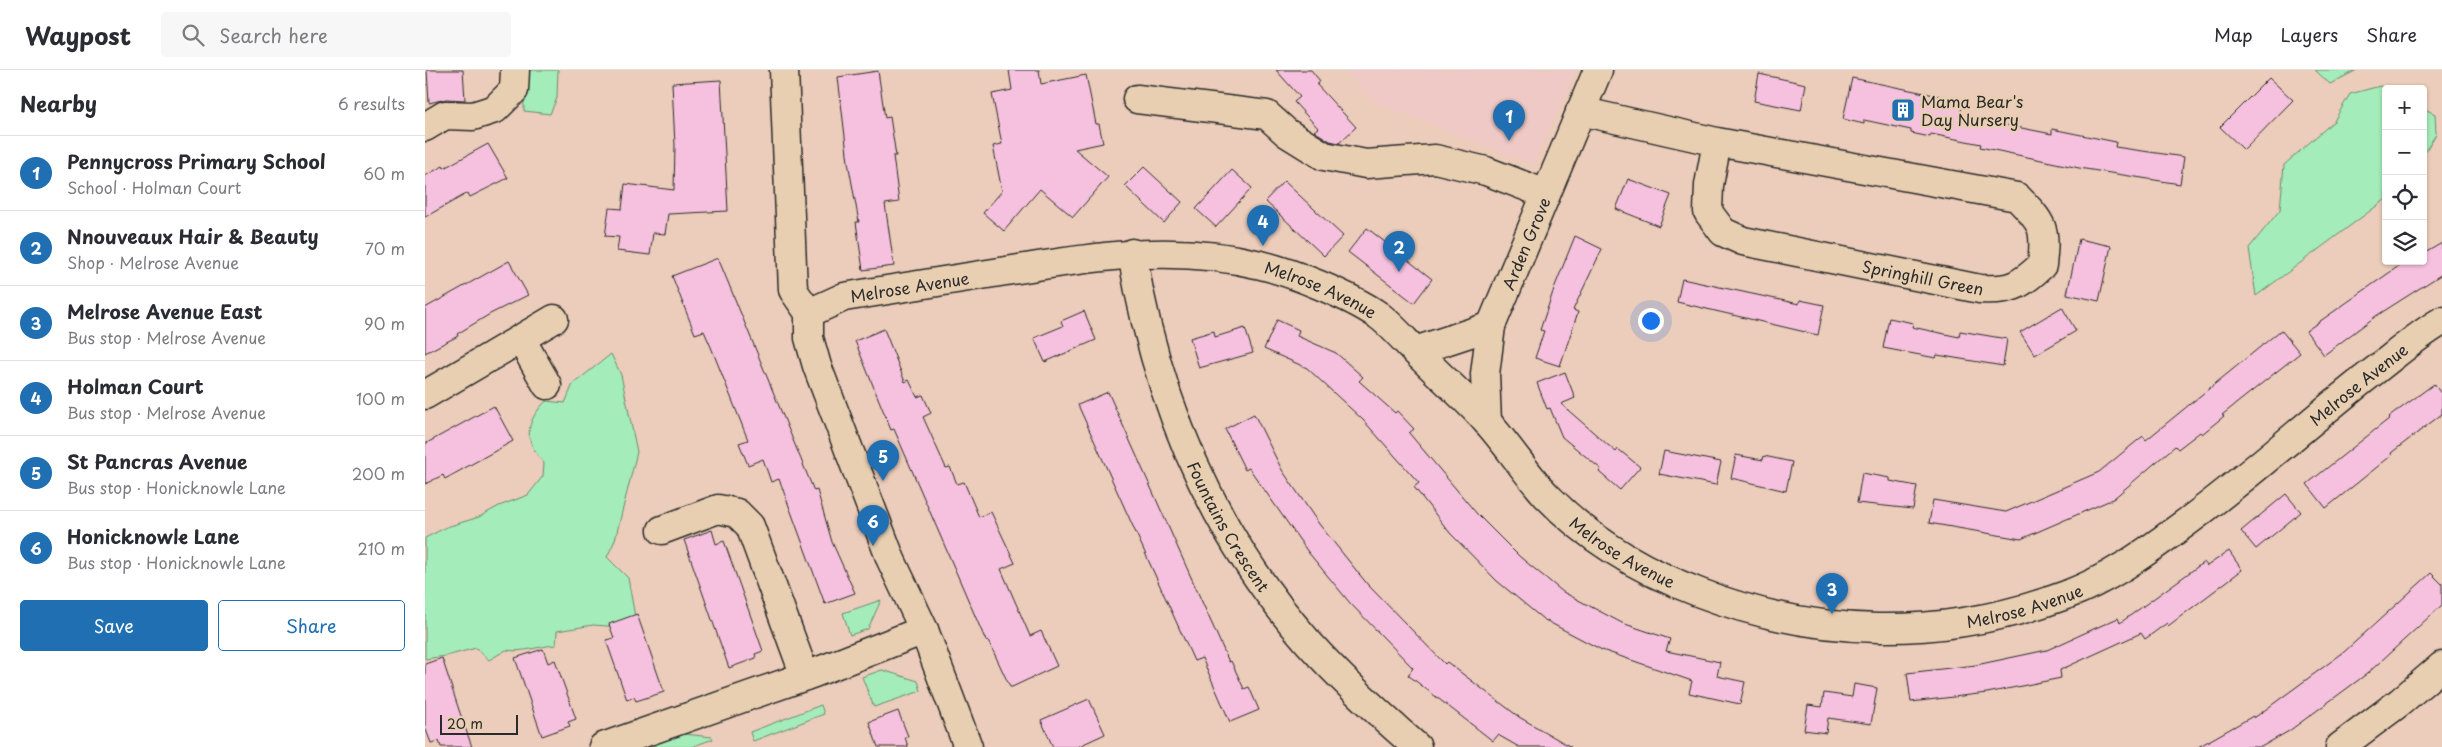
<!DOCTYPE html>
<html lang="en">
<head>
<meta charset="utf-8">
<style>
	:root { --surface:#fff; --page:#f7f7f7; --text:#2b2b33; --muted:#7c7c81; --line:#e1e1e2; --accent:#1f6fb2 }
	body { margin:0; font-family:"Playpen Sans",sans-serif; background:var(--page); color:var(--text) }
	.controls { position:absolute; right:15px; top:15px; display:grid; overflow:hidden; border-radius:5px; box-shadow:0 1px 4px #0004 }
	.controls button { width:45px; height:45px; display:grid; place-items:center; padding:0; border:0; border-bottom:1px solid var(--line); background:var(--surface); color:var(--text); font:25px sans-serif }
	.scale { position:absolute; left:15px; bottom:12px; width:78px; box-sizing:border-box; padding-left:5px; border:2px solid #2b2b2b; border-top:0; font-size:14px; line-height:18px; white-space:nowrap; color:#2b2b2b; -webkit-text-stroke:4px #e9cfb1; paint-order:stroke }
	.you { position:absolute; left:1225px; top:250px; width:18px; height:18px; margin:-12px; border:4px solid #fff; border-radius:50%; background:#1a73e8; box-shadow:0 0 0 8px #1a73e833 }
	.badge { display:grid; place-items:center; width:32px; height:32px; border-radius:50%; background:var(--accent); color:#fff; font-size:16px; font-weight:700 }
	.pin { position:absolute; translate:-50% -41px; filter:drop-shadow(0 1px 2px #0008) }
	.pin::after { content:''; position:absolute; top:26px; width:18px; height:15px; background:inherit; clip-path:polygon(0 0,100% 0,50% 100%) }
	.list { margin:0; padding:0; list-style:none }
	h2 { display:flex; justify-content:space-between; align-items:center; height:65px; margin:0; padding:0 20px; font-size:21px }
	h2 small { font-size:16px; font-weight:400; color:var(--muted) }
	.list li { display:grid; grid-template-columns:32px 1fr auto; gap:15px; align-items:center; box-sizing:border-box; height:75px; padding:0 20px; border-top:1px solid var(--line) }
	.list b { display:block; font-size:19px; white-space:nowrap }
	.list p { margin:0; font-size:16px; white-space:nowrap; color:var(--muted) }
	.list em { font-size:16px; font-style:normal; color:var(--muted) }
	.actions { display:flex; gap:10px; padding:15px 20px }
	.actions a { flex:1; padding:11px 0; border:1px solid var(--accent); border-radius:5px; text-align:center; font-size:18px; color:var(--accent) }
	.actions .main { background:var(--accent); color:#fff }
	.icon { flex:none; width:28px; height:28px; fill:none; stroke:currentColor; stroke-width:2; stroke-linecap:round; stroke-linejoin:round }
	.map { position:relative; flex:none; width:2017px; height:677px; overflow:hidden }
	header { display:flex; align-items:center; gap:30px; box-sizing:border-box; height:70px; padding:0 25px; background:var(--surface); border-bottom:1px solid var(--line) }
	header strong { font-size:24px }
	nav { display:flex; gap:28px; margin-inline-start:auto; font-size:18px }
	.search { width:350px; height:45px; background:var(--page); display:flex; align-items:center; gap:12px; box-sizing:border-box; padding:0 18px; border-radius:5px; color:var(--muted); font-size:19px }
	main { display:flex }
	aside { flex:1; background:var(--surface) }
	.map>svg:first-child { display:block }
</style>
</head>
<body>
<header>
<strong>Waypost</strong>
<div class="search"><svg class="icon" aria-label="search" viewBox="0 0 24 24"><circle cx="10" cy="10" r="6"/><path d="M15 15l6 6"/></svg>Search here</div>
<nav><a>Map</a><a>Layers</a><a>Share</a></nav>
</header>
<main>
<aside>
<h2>Nearby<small>6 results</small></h2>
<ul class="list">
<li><span class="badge">1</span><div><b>Pennycross Primary School</b><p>School · Holman Court</p></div><em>60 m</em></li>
<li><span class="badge">2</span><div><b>Nnouveaux Hair &amp; Beauty</b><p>Shop · Melrose Avenue</p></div><em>70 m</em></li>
<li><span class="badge">3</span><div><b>Melrose Avenue East</b><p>Bus stop · Melrose Avenue</p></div><em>90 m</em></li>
<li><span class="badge">4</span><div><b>Holman Court</b><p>Bus stop · Melrose Avenue</p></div><em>100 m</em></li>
<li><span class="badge">5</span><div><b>St Pancras Avenue</b><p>Bus stop · Honicknowle Lane</p></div><em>200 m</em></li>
<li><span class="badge">6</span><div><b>Honicknowle Lane</b><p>Bus stop · Honicknowle Lane</p></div><em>210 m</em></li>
</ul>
<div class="actions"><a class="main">Save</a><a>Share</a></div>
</aside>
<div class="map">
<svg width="2017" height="677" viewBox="0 0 2017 677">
	<rect width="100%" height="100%" fill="#ecccba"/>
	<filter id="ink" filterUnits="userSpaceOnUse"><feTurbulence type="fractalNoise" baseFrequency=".02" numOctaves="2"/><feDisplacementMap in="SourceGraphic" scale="10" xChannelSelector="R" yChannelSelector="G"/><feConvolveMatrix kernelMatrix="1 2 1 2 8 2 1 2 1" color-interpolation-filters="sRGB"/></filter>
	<g filter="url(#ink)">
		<path fill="#efc9c5" d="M919,0h233l-44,95 -161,-64z"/>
		<path fill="#a4ecb9" stroke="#688c72" d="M99,0h34l-1,28 -7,16 -26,-3z
			M1890,0h42l-27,14z
			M1955,16l6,3v110l-130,97 -7,-48 31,-38 4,-45 50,-44 16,-27z
			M1998,38l12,6 1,20 -13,21z
			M186,284l10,21 16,77 -22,88 -8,17 21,21 7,39 -14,10 -28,-2 -36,6 -1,14c-17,1 -34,8 -50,5l-17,10 -13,-12 -30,8 -21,3v-121l22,-11 32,-10 20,-11 29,-11 15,-19 1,-13c-20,-22 -20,-40 2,-62l19,2 8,-19z
			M456,530l-13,29 -18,6 -7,-22z
			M457,600l36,11 3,10 -47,16 -12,-30z
			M396,635l3,9 -71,27 -3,-9z
			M259,664l28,3 1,2 -22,8h-43z"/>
		<path fill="#f6c1de" stroke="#2b2b2b" d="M2,0h36l2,30 -19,-1 -17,4z
			M584,0h30l2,14 45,-9 10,49h3l4,19 -28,6 33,28 -35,40 -33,-28 -36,42 -21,-18 19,-22 -9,-45 9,-2 -10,-50 20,-4z
			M851,0h35l9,11 -3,4 39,42 -17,16 -9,-2 -16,-10 4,-3 -24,-26 6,-5z
			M453,1l7,47 5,-1 6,39h-3l6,46 -14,2 9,62 -31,4 -7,-48h3l-11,-60 -10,-85z
			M1334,4l47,10 -5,26 -47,-9z
			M1427,8l111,23 -3,15 92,18v-5l64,13 -1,5 69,10 -4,27 -101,-16 -99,-21 1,-3 -50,-10 -1,3 -19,-4v-3l-47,-10v4l-21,-5z
			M1844,8l24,22 -49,50 -24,-23z
			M296,10l7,131 -60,3 -3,20 -12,-1 -3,22 -33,-4 2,-14 -14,-1 4,-28 13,1 3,-25 49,6 1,-45 -3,-62z
			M63,74l20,34 -38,19 -2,-4 -43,24v-41l18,-10 1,2z
			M719,97l38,35 -18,21 -39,-37z
			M807,100l20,18 -36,39 -20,-18z
			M1203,109l43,16 -12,31 -43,-17z
			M859,111l59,55 -19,20 -59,-55z
			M942,158l65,51 -18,24 -66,-51z
			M1150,166l27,13 -29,61 5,2 -18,54 -25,-8 9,-27 -4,-1 15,-44z
			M1654,169l32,7 -12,55 -32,-7z
			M2017,173v31l-66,42 -52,39 -18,-24 100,-70h17v-7z
			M293,188l96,233 3,-1 15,52 23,51 -30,11 -46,-125 -8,3 -8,-23 -15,6 -9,-22 9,-3 -37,-93 -7,-16 -9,3 -23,-58z
			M84,191l19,34 -38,19 -33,20 1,2 -33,17v-45z
			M1257,209l117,25 1,-4 24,5 -6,30 -141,-33z
			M1637,237l14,24 -41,24 -15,-23z
			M659,241l12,29 -51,22 -11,-24 29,-12 -2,-5z
			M1464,248l24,5 -1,4 47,10 1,-6 47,8 -4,27 -66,-11 -1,3 -53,-10z
			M852,250l22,10 -2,6 39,17 27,24 -4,4 36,32 2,-2 17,18 -5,4 68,81 43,43 43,35 59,31 48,16 -4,12 54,11 -3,14 28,6 -5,22 -51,-11 3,-12 -90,-31 -59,-31 -46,-38 -47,-48 -36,-46 5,-4 -56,-63 -56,-52 -43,-19z
			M820,258l8,25 -54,15 -9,-30 24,-7 1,6z
			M459,259l21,53 4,-2 8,17 6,-2 8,18 -8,4 23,51 4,-1 7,17 7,-2 15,35 12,-5 24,51 -14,6 29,67 11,-5 16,35 -45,21h-2l-22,-47 -2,1 -92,-212 -3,1 -36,-89z
			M1856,260l19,23 -78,62 2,1 -22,18 -2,-2 -22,17 -3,-3 -62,53 -92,40 -92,-16 4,-23 73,12 93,-40 44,-36 3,4z
			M1140,302l10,26 -14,6 55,48 2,-3 22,18 -20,23 -21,-18 2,-3 -39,-32 -12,-29 -3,1 -10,-26z
			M2009,314l8,11v19l-51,39 1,2 -66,53 -19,-24 83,-66 -1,-1z
			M683,322l121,270 2,-1 13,28 5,-2 10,23 -29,12 -28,-64 -8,3 -116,-256z
			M69,336l19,35 -68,38 -2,-4 -18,9v-40z
			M829,344l28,56 37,54 49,61 77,79 2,-2 72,55 52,30h-52l-21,-12 -5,6 -85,-66 5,-7 -63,-65 -42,-51 -59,-84 -4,2 -20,-41z
			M1239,381l57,11 -5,23 -57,-11z
			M1311,385l27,5 1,-4 28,6 -6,29 -55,-13z
			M1437,403l28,5v3l27,5 -4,23 -56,-6z
			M1861,424l15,18 -45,37 -15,-18z
			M287,460l4,14 8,-3 39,110 -8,3 1,4 -27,10 -45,-128z
			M1804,481l13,19 -74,56 -1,-3 -22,16 -4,-6 -81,37 1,8 -74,15 -76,9 -4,-29 69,-8 71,-15 71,-32 2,5 84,-61 3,4z
			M2006,503l11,11v21l-74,68 -79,58 -28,16h-63l55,-31 1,2 90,-66z
			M212,544l27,78 -28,9 -2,-4 -7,3 -21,-60 8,-2 -5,-14z
			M118,579l5,14 7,-3 21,59 -8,3 2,4 -28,10 -27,-78z
			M17,588l17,52 13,37h-31l-2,-6 -8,2 -6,-16v-63z
			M1429,614l23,4 -6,36 -43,-6 -2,15 -22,-3 4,-25 14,2 2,-14 28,4z
			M664,629l16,35 -28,13h-24l-12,-27z
			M473,641l10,25 -3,1 3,10h-30l-9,-25z"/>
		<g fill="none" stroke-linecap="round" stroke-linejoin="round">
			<g stroke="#2b2b2b" stroke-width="31">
				<g id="minor">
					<path d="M359,0l9,220 16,23v25l8,28 74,194 33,70 44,117"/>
					<path d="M712,29l130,16 20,18 37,23 42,8 69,-5 51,12 60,23"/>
					<path d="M1155,41l137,31 300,55c27,27 29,31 25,68 -22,21 -32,26 -62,24l-237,-48 -20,-9 -15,-20 1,-27 8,-43"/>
					<path d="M0,57l20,-12 28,1 22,-7 19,-19 1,-20"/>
					<path id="s1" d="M707,183c24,145 78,278 176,389 34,38 71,72 109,105"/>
					<path id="s2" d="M384,243l35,-16c60,-10 120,-19 181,-29 79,-13 156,-23 236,-3 33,8 89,31 117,50 14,10 27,26 39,38 24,24 50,46 72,71 20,23 37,49 57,71 81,85 217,131 332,133 64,1 129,-11 188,-33 41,-15 76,-40 110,-65 67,-48 128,-104 193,-155 24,-18 47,-39 73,-54"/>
					<path d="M96,269l26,46"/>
					<path d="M990,281l76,-25"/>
					<path d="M0,325l129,-76"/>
					<path id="s3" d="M1062,352l-2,-48 6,-48 107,-256"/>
					<path d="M237,460l56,-21 19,4 13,13 55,150"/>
					<path d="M178,677l211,-74 110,-43"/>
					<path d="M1915,677l60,-45 42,-36"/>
				</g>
			</g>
			<use href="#minor" stroke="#e9cfb1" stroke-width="28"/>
		</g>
	</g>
	<defs>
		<g id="building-square" transform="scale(1.25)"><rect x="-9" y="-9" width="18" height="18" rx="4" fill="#1f6fb2" stroke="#e9cfb1"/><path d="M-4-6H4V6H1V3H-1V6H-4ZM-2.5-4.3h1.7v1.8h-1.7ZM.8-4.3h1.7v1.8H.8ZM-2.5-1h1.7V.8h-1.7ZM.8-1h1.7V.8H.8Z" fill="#fff"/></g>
	</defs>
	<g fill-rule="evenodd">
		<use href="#building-square" x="1478" y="40"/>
	</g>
	<g text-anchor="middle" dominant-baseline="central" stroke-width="5" stroke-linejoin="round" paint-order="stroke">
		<g font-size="16" fill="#2b2b2b" stroke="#e9cfb1" text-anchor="start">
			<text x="1496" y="31">Mama Bear's<tspan x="1496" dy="18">Day Nursery</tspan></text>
		</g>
		<g font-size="16" fill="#2b2b2b" stroke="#e9cfb1">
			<text stroke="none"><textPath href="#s3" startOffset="186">Arden Grove</textPath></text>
			<text transform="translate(1498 207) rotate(11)">Springhill Green</text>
			<text stroke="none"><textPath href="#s2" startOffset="105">Melrose Avenue</textPath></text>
			<text stroke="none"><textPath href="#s2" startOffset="524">Melrose Avenue</textPath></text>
			<text stroke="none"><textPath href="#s2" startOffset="1754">Melrose Avenue</textPath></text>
			<text stroke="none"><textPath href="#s1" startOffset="292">Fountains Crescent</textPath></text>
			<text stroke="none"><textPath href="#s2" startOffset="930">Melrose Avenue</textPath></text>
			<text stroke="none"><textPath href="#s2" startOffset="1349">Melrose Avenue</textPath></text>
		</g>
	</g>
</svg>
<div class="controls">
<button>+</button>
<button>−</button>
<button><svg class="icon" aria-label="locate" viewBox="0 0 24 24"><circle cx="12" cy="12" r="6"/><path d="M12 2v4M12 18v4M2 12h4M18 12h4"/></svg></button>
<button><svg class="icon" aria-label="layers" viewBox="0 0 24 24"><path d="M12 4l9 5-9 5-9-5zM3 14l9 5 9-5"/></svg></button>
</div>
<div class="scale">20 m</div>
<div class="you"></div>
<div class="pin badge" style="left:1084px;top:71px">1</div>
<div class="pin badge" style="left:974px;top:202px">2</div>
<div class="pin badge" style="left:1407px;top:544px">3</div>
<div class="pin badge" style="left:838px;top:176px">4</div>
<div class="pin badge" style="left:458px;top:411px">5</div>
<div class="pin badge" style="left:448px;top:476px">6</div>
</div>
</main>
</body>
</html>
